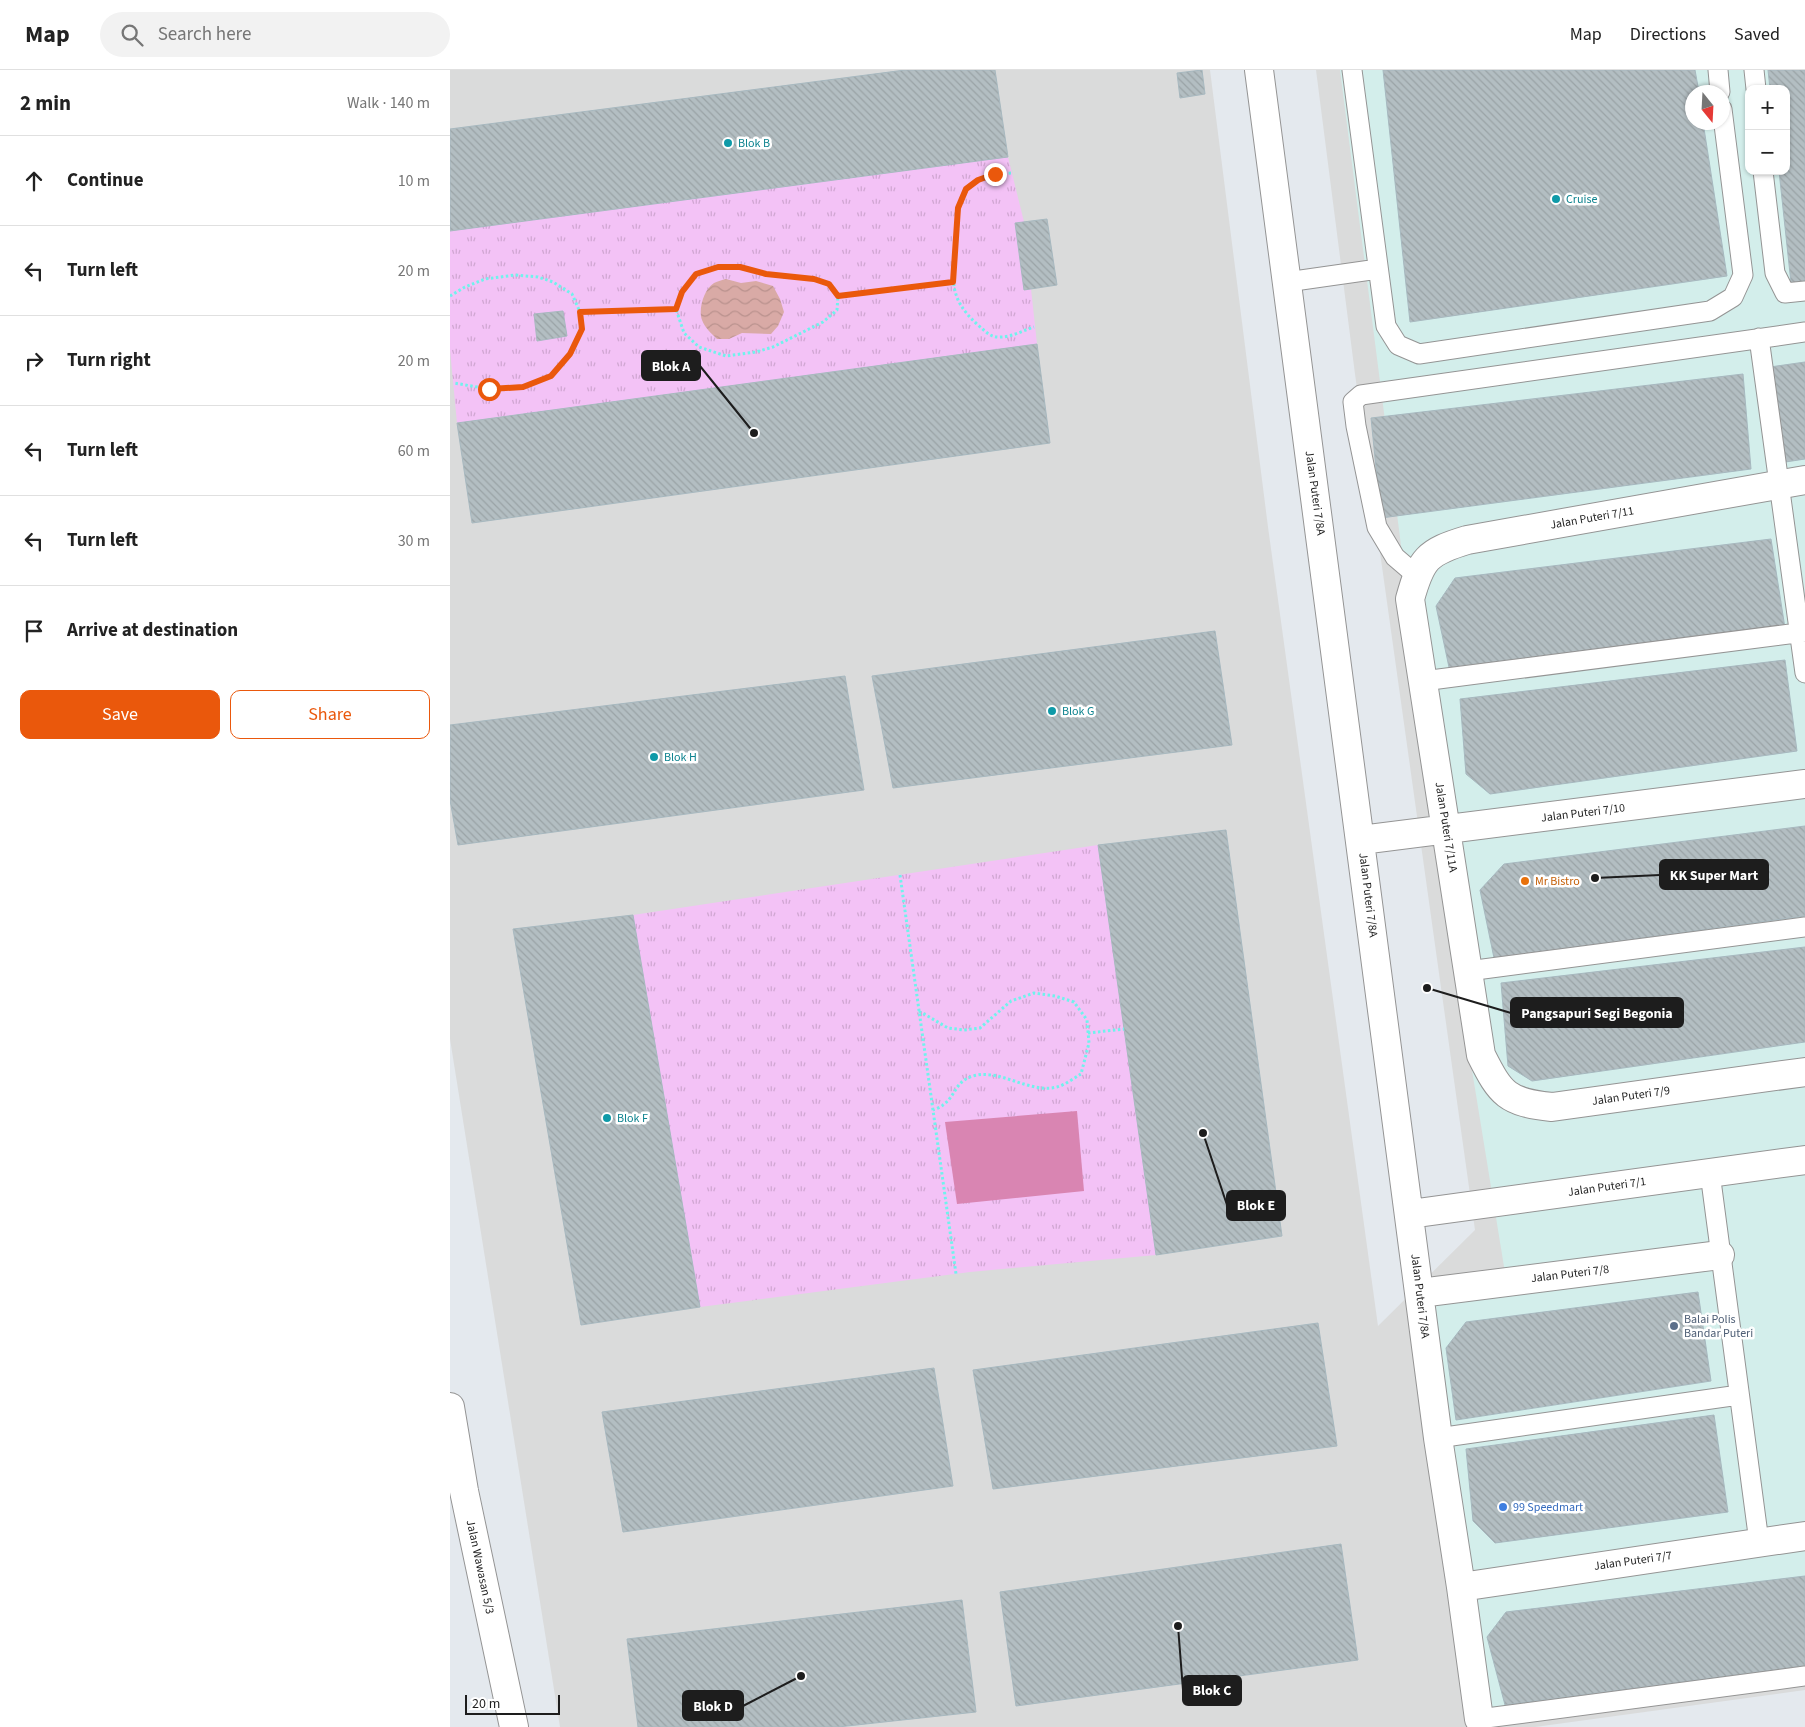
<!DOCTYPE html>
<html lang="en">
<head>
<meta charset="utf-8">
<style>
	:root { --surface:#fff; --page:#f2f2f2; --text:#222; --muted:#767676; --line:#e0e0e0; --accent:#ea580c }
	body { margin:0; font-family:"Source Sans 3",sans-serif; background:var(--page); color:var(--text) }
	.controls { position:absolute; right:15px; top:15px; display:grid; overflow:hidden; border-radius:10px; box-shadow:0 1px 4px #0004 }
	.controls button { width:45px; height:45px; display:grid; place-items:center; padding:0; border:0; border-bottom:1px solid var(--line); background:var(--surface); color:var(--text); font:25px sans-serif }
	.compass { position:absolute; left:1235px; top:15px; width:45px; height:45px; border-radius:50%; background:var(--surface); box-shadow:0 1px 4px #0004; rotate:162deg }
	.scale { position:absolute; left:15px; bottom:12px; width:95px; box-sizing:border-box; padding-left:5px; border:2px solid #1d1d1d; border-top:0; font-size:14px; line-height:18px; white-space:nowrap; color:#1d1d1d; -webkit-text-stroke:4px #fff; paint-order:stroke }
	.stop { position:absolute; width:15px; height:15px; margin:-11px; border:4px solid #ea580c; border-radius:50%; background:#fff }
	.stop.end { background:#ea580c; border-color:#fff; box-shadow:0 1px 5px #0008 }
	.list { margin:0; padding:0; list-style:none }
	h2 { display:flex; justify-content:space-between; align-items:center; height:65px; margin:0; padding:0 20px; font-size:21px }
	h2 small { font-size:16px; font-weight:400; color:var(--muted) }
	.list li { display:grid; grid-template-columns:32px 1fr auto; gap:15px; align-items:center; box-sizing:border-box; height:90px; padding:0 20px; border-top:1px solid var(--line) }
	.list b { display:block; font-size:19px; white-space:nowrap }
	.list em { font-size:16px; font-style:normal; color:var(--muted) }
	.actions { display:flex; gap:10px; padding:15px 20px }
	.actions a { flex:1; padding:11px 0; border:1px solid var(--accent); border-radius:10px; text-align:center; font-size:18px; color:var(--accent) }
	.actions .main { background:var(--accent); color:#fff }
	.icon { flex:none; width:28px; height:28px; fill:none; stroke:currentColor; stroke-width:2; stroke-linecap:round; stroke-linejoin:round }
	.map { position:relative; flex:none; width:1355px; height:1657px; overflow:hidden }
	header { display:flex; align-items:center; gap:30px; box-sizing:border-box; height:70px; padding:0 25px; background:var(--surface); border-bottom:1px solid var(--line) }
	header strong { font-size:24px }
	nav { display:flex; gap:28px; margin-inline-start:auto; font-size:18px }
	.search { width:350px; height:45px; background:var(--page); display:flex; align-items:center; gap:12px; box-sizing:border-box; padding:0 18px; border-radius:28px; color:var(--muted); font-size:19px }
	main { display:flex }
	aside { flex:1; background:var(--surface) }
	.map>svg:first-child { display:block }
</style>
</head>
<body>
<header>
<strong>Map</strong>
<div class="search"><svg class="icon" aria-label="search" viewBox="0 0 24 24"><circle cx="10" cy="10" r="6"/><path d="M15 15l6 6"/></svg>Search here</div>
<nav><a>Map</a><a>Directions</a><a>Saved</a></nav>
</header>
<main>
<aside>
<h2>2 min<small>Walk · 140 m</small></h2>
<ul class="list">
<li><svg class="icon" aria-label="ahead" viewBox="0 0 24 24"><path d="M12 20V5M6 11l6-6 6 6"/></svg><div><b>Continue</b></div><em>10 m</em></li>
<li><svg class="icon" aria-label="left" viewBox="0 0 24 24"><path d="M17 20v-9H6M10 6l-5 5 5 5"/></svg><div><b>Turn left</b></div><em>20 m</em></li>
<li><svg class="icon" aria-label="right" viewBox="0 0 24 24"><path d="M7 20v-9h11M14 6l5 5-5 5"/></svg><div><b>Turn right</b></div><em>20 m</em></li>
<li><svg class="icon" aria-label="left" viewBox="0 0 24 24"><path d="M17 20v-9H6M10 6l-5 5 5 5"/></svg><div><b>Turn left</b></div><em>60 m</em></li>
<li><svg class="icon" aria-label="left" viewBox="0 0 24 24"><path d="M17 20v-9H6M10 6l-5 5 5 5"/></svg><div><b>Turn left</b></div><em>30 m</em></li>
<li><svg class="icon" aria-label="arrive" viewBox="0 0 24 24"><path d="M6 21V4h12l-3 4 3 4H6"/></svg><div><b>Arrive at destination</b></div></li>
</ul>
<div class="actions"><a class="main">Save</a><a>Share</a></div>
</aside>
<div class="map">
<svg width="1355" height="1657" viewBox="0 0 1355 1657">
	<defs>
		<pattern id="park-tufts" width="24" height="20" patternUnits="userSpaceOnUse" patternTransform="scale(1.25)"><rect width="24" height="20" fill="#f3c2f6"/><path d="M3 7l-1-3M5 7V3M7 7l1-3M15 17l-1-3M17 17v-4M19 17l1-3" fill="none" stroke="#d0a6d2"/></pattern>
		<pattern id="water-waves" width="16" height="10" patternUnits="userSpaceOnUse" patternTransform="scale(1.25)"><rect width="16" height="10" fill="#d9aaa6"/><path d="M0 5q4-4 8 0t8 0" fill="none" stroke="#ba928e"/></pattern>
		<pattern id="building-back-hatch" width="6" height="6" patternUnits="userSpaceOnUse" patternTransform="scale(1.25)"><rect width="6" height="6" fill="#b3bec2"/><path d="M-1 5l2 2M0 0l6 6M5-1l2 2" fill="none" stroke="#9aa3a6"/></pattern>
	</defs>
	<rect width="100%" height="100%" fill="#e4e9ee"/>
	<path fill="#dadbdb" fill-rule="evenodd" d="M0,0h760l58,457 110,799 97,-96 -120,-856 -39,-304h419l28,240 42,-5v1385l-270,37h-975l-110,-688zM1242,22h30v30h-30z"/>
	<path fill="#d3eeeb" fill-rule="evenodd" d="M890,0h465v1598l-316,43 -56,-410 75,-10 -53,-325zM1299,19h37v82h-37zM1242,22h30v30h-30z"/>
	<path fill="url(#park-tufts)" d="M558,87l16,65 -8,2 8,66 7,-1 6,55 -580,79 -7,-73v-119z
		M648,775l58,410 -186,17 -270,35 -67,-392z"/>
	<path fill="#d985b2" d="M627,1041l7,80 -127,13 -12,-82z"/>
	<path fill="url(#water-waves)" d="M276,209l15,4 15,-2 17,5 7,13 4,13 -6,14 -7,8 -29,-1 -13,6h-12c-5,-5 -12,-11 -15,-19 -4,-11 2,-31 12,-37 4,-2 8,-3 12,-4z"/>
	<path fill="url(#building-back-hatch)" stroke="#a7b8bf" d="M455,0h90l13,87 -558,74v-102z
		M752,0l3,24 -25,4 -3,-25z
		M933,0h312l4,22h-7v30h11l24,154 -317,46z
		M1318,0h37v212l-14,1 -12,-112h7v-82h-16z
		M597,149l10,66 -33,5 -9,-67z
		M113,241l4,25 -30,5 -3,-27z
		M587,274l13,99 -578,80 -15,-100z
		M1355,292v97l-26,4 -9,-96z
		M1293,304l8,95 -370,49 -10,-100z
		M1321,469l14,89 -335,44 -14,-66 19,-28z
		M765,561l17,114 -339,43 -21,-112z
		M1335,590l12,91 -307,43 -24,-20 -6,-75z
		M395,606l19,114 -406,55 -8,-45v-75z
		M1355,756v90l-311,42 -14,-68 24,-26z
		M776,760l56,406 -126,19 -58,-410z
		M183,845l67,392 -119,18 -68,-396z
		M1355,877v95l-273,39 -24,-15 -7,-83z
		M1248,1222l13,89 -255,39 -10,-72 20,-26z
		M868,1253l19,123 -344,43 -20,-119z
		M484,1298l19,118 -330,46 -21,-120z
		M1264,1345l14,97 -233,31 -22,-22 -7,-72z
		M891,1474l17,116 -342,46 -16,-114z
		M1355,1506v90l-300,39 -18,-68 19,-25z
		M512,1530l14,112 -138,15h-200l-11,-88z"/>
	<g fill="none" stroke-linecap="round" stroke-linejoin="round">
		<g stroke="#949494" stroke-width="21">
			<path id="lane" d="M902,0l34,256 12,19 21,9 291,-43 23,-14 10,-22 -21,-166
				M1268,0l2,22
				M1304,0l2,19
				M1313,101l12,102 10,20 20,-2
				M837,212l91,-13
				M1309,268l46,335
				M966,505l-21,-18 -18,-30 -21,-101 -3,-24 8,-7 444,-63
				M973,611l382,-49
				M1018,901l337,-44
				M1260,1103l49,369
				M988,1368l301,-43
				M1029,1649l326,-43"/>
		</g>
		<g stroke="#949494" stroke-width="30">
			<path id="street" d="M809,0l179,1368 23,149 18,132
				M1355,410l-338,60c-40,12 -46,19 -57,59l71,456c20,40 26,47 71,52l253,-35
				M911,770l444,-56
				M960,1144l395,-54
				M970,1223l300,-38
				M0,1337l14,84 50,236
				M1011,1517l344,-51"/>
		</g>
		<path stroke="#70f2ec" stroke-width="3" stroke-dasharray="2.5 2.5" stroke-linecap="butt" d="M561,103c-15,1 -35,3 -45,17 -10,14 -7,32 -9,48 -4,40 -11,58 21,87 8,7 13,13 23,12 11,0 23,-7 33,-10
			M268,197h22l26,7 48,5 15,5 9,12 -1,14 -14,12 -50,25 -17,5 -30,4 -27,-9 -15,-14 -8,-24 6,-17 14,-18z
			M0,226l15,-9 20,-8 30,-4 23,2 15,5 19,12 8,18 2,17 -12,25 -19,22 -28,11 -34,2 -35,-6
			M388,226l115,-14
			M130,242l96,-3
			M450,805l56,399
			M469,941l29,17 16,2 16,-2 31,-27 23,-8 21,3 19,6 13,18 2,23 -8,31c-7,4 -16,11 -24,13 -28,7 -57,-19 -84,-11 -19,6 -17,20 -30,29 -2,2 -7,4 -10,5
			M638,963l36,-4"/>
		<use href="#lane" stroke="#fff" stroke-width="19"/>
		<use href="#street" stroke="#fff" stroke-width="28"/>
	</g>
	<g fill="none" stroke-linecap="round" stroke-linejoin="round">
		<path stroke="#ea580c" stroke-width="6" d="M39,319l34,-2 28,-11 19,-22 12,-25 -2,-17 96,-3 6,-17 14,-18 22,-7h22l26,7 48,5 15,5 9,12 115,-14 5,-74 8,-19 12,-9 17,-6"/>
	</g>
	<g fill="#0f9aa8" stroke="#fff" stroke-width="2">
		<circle cx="278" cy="73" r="5"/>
		<circle cx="1106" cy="129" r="5"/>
		<circle cx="602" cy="641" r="5"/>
		<circle cx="204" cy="687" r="5"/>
		<circle cx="157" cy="1048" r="5"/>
	</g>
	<circle fill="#e8710a" stroke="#fff" stroke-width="2" cx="1075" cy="811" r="5"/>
	<circle fill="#5c6f8a" stroke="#fff" stroke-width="2" cx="1224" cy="1256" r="5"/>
	<circle fill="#3f7fe0" stroke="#fff" stroke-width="2" cx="1053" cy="1437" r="5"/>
	<g text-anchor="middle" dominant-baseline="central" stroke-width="5" stroke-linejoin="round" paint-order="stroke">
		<g font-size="12" fill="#0d838f" stroke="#fff" text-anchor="start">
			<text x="288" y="73">Blok B</text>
			<text x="1116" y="129">Cruise</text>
			<text x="612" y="641">Blok G</text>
			<text x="214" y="687">Blok H</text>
			<text x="167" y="1048">Blok F</text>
		</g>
		<g font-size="12" fill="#1d1d1d" stroke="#fff">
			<text transform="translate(865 423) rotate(82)">Jalan Puteri 7/8A</text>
			<text transform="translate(1142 448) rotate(-10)">Jalan Puteri 7/11</text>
			<text transform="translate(1133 743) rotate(-7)">Jalan Puteri 7/10</text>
			<text transform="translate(996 757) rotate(81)">Jalan Puteri 7/11A</text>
			<text transform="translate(918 825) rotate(83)">Jalan Puteri 7/8A</text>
			<text transform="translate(1181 1026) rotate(-8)">Jalan Puteri 7/9</text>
			<text transform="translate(1157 1117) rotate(-8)">Jalan Puteri 7/1</text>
			<text transform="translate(1120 1204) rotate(-7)">Jalan Puteri 7/8</text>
			<text transform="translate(970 1226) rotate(83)">Jalan Puteri 7/8A</text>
			<text transform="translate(1183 1491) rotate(-8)">Jalan Puteri 7/7</text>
			<text transform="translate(30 1497) rotate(78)">Jalan Wawasan 5/3</text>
		</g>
		<g font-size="12" fill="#c56008" stroke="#fff" text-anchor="start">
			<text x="1085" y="811">Mr Bistro</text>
		</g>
		<g font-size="12" fill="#4e5e75" stroke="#fff" text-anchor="start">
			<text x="1234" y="1249">Balai Polis<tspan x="1234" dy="14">Bandar Puteri</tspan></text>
		</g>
		<g font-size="12" fill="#366cbe" stroke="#fff" text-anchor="start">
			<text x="1063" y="1437">99 Speedmart</text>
		</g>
	</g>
	<path fill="none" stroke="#1d1d1d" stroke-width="2" d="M304 363L250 296M1145 808L1210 805M977 918L1061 943M753 1063L777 1135M728 1556L733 1620M351 1606L293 1636"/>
	<g fill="#1d1d1d" stroke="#fff" stroke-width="2">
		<circle cx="304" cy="363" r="5"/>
		<circle cx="1145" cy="808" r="5"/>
		<circle cx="977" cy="918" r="5"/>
		<circle cx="753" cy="1063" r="5"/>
		<circle cx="728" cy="1556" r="5"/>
		<circle cx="351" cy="1606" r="5"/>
	</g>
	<g fill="#1d1d1d" stroke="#1d1d1d" stroke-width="2">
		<rect x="192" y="281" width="58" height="29" rx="5"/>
		<rect x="1210" y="790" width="108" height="29" rx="5"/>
		<rect x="1061" y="928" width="172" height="29" rx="5"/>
		<rect x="777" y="1121" width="58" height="29" rx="5"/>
		<rect x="733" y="1606" width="58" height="29" rx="5"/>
		<rect x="233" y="1621" width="60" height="29" rx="5"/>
	</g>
	<g font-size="14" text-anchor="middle" font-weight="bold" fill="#fff">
		<text x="221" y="301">Blok A</text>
		<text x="1264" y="810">KK Super Mart</text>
		<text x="1147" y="948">Pangsapuri Segi Begonia</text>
		<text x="806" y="1140">Blok E</text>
		<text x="762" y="1625">Blok C</text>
		<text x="263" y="1641">Blok D</text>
	</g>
</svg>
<div class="controls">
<button>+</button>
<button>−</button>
</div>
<svg class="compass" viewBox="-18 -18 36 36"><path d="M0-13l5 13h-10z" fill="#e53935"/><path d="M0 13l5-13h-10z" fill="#767676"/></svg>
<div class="scale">20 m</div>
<div class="stop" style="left:39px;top:319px"></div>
<div class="stop end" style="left:545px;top:104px"></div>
</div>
</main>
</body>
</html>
